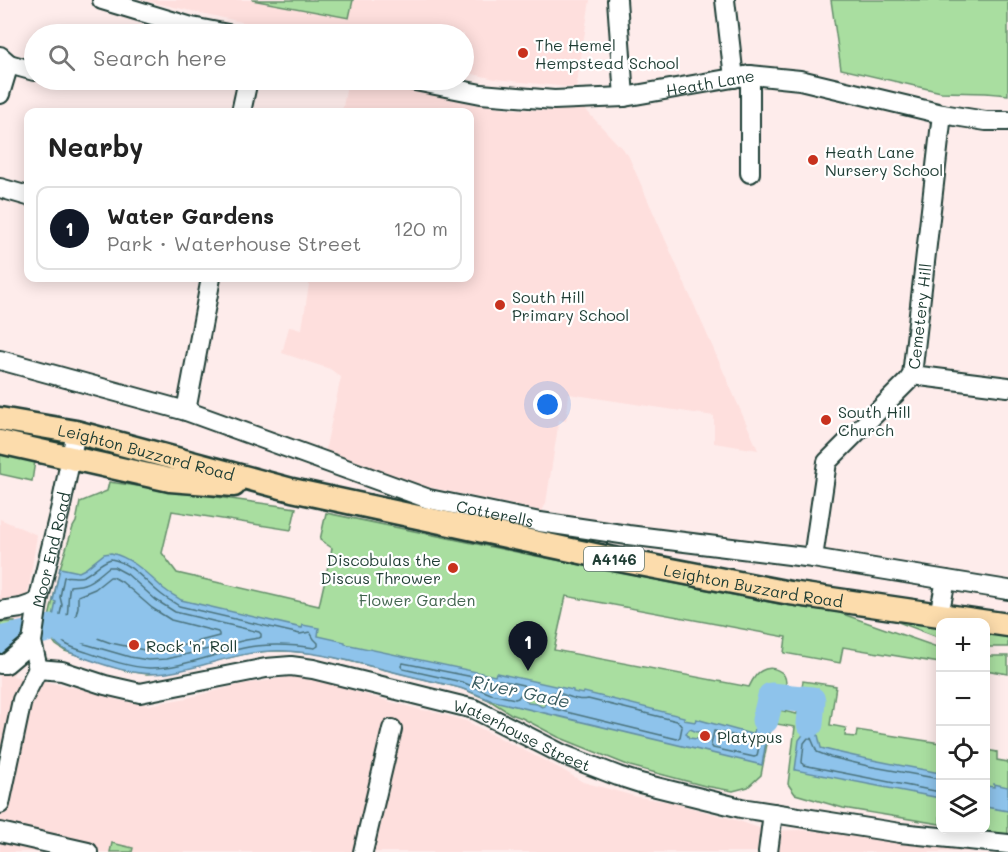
<!DOCTYPE html>
<html lang="en">
<head>
<meta charset="utf-8">
<style>
	:root { --surface:#fff; --page:#f6f6f6; --text:#222; --muted:#767676; --line:#e0e0e0; --accent:#111827 }
	body { margin:0; font-family:Mali,sans-serif; background:var(--page); color:var(--text) }
	.controls { position:absolute; right:18px; bottom:18px; display:grid; overflow:hidden; border-radius:12px; box-shadow:0 3px 15px #0003 }
	.controls button { width:54px; height:54px; display:grid; place-items:center; padding:0; border:0; border-bottom:2px solid var(--line); background:var(--surface); color:var(--text); font:30px sans-serif }
	.you { position:absolute; left:548px; top:405px; width:21px; height:21px; margin:-15px; border:4px solid #fff; border-radius:50%; background:#1a73e8; box-shadow:0 0 0 9px #1a73e833 }
	.badge { display:grid; place-items:center; width:39px; height:39px; border-radius:50%; background:var(--accent); color:#fff; font-size:20px; font-weight:700 }
	.pin { position:absolute; translate:-50% -50px; filter:drop-shadow(0 2px 3px #0008) }
	.pin::after { content:''; position:absolute; top:32px; width:21px; height:18px; background:inherit; clip-path:polygon(0 0,100% 0,50% 100%) }
	.list { margin:0; padding:0; list-style:none }
	h2 { display:flex; justify-content:space-between; align-items:center; height:78px; margin:0; padding:0 24px; font-size:26px }
	h2 small { font-size:20px; font-weight:400; color:var(--muted) }
	.list li { display:grid; grid-template-columns:39px 1fr auto; gap:18px; align-items:center; box-sizing:border-box; height:84px; margin:0 12px 12px; padding:0 12px; border:2px solid var(--line); border-radius:12px }
	.list b { display:block; font-size:22px; white-space:nowrap }
	.list p { margin:0; font-size:20px; white-space:nowrap; color:var(--muted) }
	.list em { font-size:20px; font-style:normal; color:var(--muted) }
	.icon { flex:none; width:33px; height:33px; fill:none; stroke:currentColor; stroke-width:2; stroke-linecap:round; stroke-linejoin:round }
	.map { position:relative; flex:none; width:1008px; height:852px; overflow:hidden }
	.search { position:absolute; background:var(--surface); box-shadow:0 3px 15px #0003; left:24px; top:24px; width:450px; height:66px; display:flex; align-items:center; gap:15px; box-sizing:border-box; padding:0 21px; border-radius:33px; color:var(--muted); font-size:22px }
	.panel { position:absolute; background:var(--surface); box-shadow:0 3px 15px #0003; left:24px; top:108px; width:450px; height:174px; border-radius:12px }
	.map>svg:first-child { display:block }
</style>
</head>
<body>
<div class="map">
<svg width="1008" height="852" viewBox="0 0 1008 852">
	<rect width="100%" height="100%" fill="#feeceb"/>
	<filter id="ink" filterUnits="userSpaceOnUse"><feTurbulence type="fractalNoise" baseFrequency=".0167" numOctaves="2"/><feDisplacementMap in="SourceGraphic" scale="12" xChannelSelector="R" yChannelSelector="G"/><feConvolveMatrix kernelMatrix="1 2 1 2 8 2 1 2 1" color-interpolation-filters="sRGB"/></filter>
	<g filter="url(#ink)">
		<path fill="#fedfdd" d="M142,0h448l-14,88 -81,-9 -31,-7v-38h-168z
			M348,80h9l118,24 38,5 39,2 32,-3 44,47 130,295 -44,-7v-27l-145,-22 -3,27 -7,-1 -13,83 -4,8 -128,-27 -90,-28 17,-79 -11,-8 -48,-16 7,-26 13,2 8,-51h160v-166h-128z
			M0,519l37,16 -10,65 -1,37 -13,39 66,12 40,12 20,4 10,1 38,-7 56,-14 47,-7 18,-1 65,21 48,13 10,1 35,10 95,48 22,13 55,15 32,5 69,19 29,10 32,-1 72,6 119,16h-991z"/>
		<path fill="#a9dea0" stroke="#648e6a" stroke-width="1.5" d="M252,0h101l-4,18z
			M831,0h177v95l-22,-2 -45,-1 -100,-23z
			M0,454l35,7 -3,20 -32,-7z
			M109,482l187,26 -5,22 -119,-19 -10,42 15,20 142,33 13,-58 -12,-8 6,-27 210,43 248,49 53,7 103,36v15l-97,-16 -3,16 -56,-10 2,-16 -220,-41 -12,54 195,37c3,-6 6,-13 12,-16 10,-6 25,-1 25,12 0,6 -2,14 -3,20l-8,-1 -1,7 23,5 6,-33 33,5 -6,39 16,3 -1,8 11,1 1,-7 83,13v81l-97,-16 -48,-14 -7,-10 7,-57 -24,-4 -10,52 -13,12 -15,4 -28,-5 -75,-20 -72,-29 -36,-19 -11,-4 -22,-14 -28,-12 -141,-34 -32,-3h-18l-21,2 -80,19 -22,2 -20,-3 -23,-7 -39,-13 -9,-6 -5,-7 -1,-6 -2,-10 12,-54 13,-41 3,-5 4,-20 27,-11z
			M893,620l47,7v11z
			M0,622h15l-1,12 -7,21 -7,1z
			M986,633l22,4v10h-22z
			M987,656h21v18l-22,-4v-13z
			M986,750l11,2v8l11,2v73l-35,-5h13z
			M112,843l21,5 -1,4h-22z"/>
		<path fill="#8ec3eb" stroke="#628da2" stroke-width="1.5" fill-rule="evenodd" d="M111,553c22,5 37,22 53,36 5,4 11,7 17,11l121,28 1,-3 16,3 -1,8 27,6v2l150,32 1,-3 77,17v2l10,2 1,-2 100,25v3l11,2 1,-3 55,15 3,-2 3,-12 12,-28 15,1 -2,8 -9,-1 -11,65 -272,-65c-10,-4 -20,-9 -30,-12 -22,-6 -44,-10 -66,-16 -35,-9 -71,-19 -107,-21 -42,-3 -80,16 -120,22 -31,4 -64,-8 -93,-19 -16,-6 -29,-18 -24,-37h3l3,-15 -3,-1 7,-33 19,4 6,-3 19,-15zM529,694l7,3 7,-1 3,3 -1,7 -3,1 -5,-3 -9,-1 -3,-5zM690,729l7,3 7,-1 3,3 -1,7 -3,1 -5,-3 -9,-1 -3,-5z
			M801,694l14,2 -2,27 5,12 3,13c39,11 80,17 119,25v25l-145,-28 4,-30 7,-9 3,-27 -9,-2z
			M994,784l14,3v24l-22,-4v-21l8,1z"/>
		<g fill="none" stroke-linecap="round" stroke-linejoin="round">
			<path stroke="#4b737d" stroke-width="1.5" d="M111,559c21,4 35,24 51,36 5,4 11,7 17,11l121,28 10,-2 4,7 4,4v3l-3,2c-20,-3 -39,-4 -59,-2 -35,4 -72,23 -107,22 -21,-1 -43,-9 -63,-16 -16,-5 -29,-8 -31,-27l4,-6 3,-14 -2,-8 4,-20c7,-2 13,2 20,-1 10,-5 16,-14 27,-17z
				M109,567h5l13,7 29,26 19,12 84,20 2,2v3l-2,1 -13,2 -79,19 -19,1 -18,-3 -45,-13 -19,-9 -3,-8c8,-16 3,-25 7,-41 4,-1 9,0 14,-2 10,-3 17,-11 25,-17z
				M110,577h3l9,5 30,26 19,12 47,12 1,2v2l-54,14 -16,1 -38,-8 -36,-13 -2,-3 5,-20v-11l17,-7z
				M403,663l90,18 7,-1 23,5 2,3 -7,10 -3,1 -24,-5 -29,-12 -59,-13 -2,-3z
				M552,692c13,1 23,10 36,7l89,22 5,6 -2,10 -3,2 -123,-30 -2,-3v-5l-2,-7z
				M714,731l36,8 9,-1 1,3 -3,15 -3,1 -41,-9 -2,-3z
				M940,779l-72,-13 -38,-9 -13,-5 -6,-14h-3l-4,5 -2,19 1,3 137,27"/>
			<path stroke="#8ec3eb" stroke-width="27" d="M0,640l52,-12 35,2
				M765,720l6,-24 41,4 -2,24"/>
			<g stroke="#1f3d34" stroke-width="22">
				<g id="minor">
					<path d="M102,0l90,27 36,7"/>
					<path d="M617,0l7,97"/>
					<path d="M725,0l9,78"/>
					<path d="M0,56l9,8 -9,30"/>
					<path d="M9,64l25,7"/>
					<path d="M750,75v98"/>
					<path id="s1" d="M410,80l71,14 73,6 70,-3 126,-22 50,5 142,34 44,7h22"/>
					<path d="M241,112l7,-32"/>
					<path d="M0,188l28,8"/>
					<path id="s2" d="M0,360l186,51 243,88 111,23 88,13 185,23 195,32"/>
					<path d="M912,375l96,12"/>
					<path d="M186,411l25,-133"/>
					<path id="s3" d="M813,558l14,-96 81,-81 4,-6 30,-261"/>
					<path d="M0,611l21,-3 17,-6"/>
					<path d="M939,615l7,-35"/>
					<path d="M0,664h6l26,-22"/>
					<path id="s4" d="M38,669l24,2 43,14 35,8 126,-25 25,-2 22,3 161,40 90,46 54,21 22,7 101,25 159,25 108,11"/>
					<path id="s5" d="M38,669l-6,-27 6,-40 23,-96 15,-74"/>
					<path d="M0,804l22,-104 16,-31"/>
					<path d="M0,832l88,20"/>
					<path d="M363,852l29,-123"/>
					<path d="M768,852l5,-39"/>
				</g>
			</g>
			<g stroke="#1f3d34" stroke-width="27">
				<g id="major">
					<path id="s6" d="M0,419l76,13 216,58 312,67 186,36 218,32"/>
					<path d="M0,442l170,38 64,5"/>
				</g>
			</g>
			<use href="#minor" stroke="#fff" stroke-width="18"/>
			<use href="#major" stroke="#fcdcac" stroke-width="22"/>
		</g>
	</g>
	<g fill="#c8321e" stroke="#fff" stroke-width="2">
		<circle cx="523" cy="53" r="6"/>
		<circle cx="813" cy="160" r="6"/>
		<circle cx="500" cy="305" r="6"/>
		<circle cx="826" cy="420" r="6"/>
		<circle cx="453" cy="568" r="6"/>
		<circle cx="134" cy="645" r="6"/>
		<circle cx="705" cy="736" r="6"/>
	</g>
	<g text-anchor="middle" dominant-baseline="central" stroke-width="4.5" stroke-linejoin="round" paint-order="stroke">
		<rect fill="#fff" stroke="#627771" stroke-width="1.5" x="584" y="547" width="60" height="24" rx="4.5"/>
		<g font-size="15" font-weight="bold" fill="#1f3d34">
			<text x="614" y="559">A4146</text>
		</g>
		<g font-size="16" fill="#1f3d34" stroke="#fff" text-anchor="start">
			<text x="535" y="44">The Hemel<tspan x="535" dy="18">Hempstead School</tspan></text>
			<text x="825" y="151">Heath Lane<tspan x="825" dy="18">Nursery School</tspan></text>
			<text x="512" y="296">South Hill<tspan x="512" dy="18">Primary School</tspan></text>
			<text x="838" y="411">South Hill<tspan x="838" dy="18">Church</tspan></text>
			<text x="441" y="559" text-anchor="end">Discobulas the<tspan x="441" dy="18">Discus Thrower</tspan></text>
			<text x="146" y="645">Rock 'n' Roll</text>
			<text x="717" y="736">Platypus</text>
		</g>
		<g font-size="16" fill="#1f3d34" stroke="#fff">
			<text stroke="none"><textPath href="#s1" startOffset="303">Heath Lane</textPath></text>
			<text stroke="none"><textPath href="#s3" startOffset="278">Cemetery Hill</textPath></text>
			<text stroke="none"><textPath href="#s6" startOffset="150">Leighton Buzzard Road</textPath></text>
			<text stroke="none"><textPath href="#s2" startOffset="519">Cotterells</textPath></text>
			<text stroke="none"><textPath href="#s5" startOffset="122">Moor End Road</textPath></text>
			<text stroke="none"><textPath href="#s6" startOffset="772">Leighton Buzzard Road</textPath></text>
			<text stroke="none"><textPath href="#s4" startOffset="501">Waterhouse Street</textPath></text>
		</g>
		<g font-size="16" fill="#42654f" stroke="#fff">
			<text x="417" y="599">Flower Garden</text>
		</g>
		<g font-size="18" font-style="italic" fill="#3b5e62" stroke="#fff">
			<text transform="translate(521 691) rotate(12)">River Gade</text>
		</g>
	</g>
</svg>
<div class="controls">
<button>+</button>
<button>−</button>
<button><svg class="icon" aria-label="locate" viewBox="0 0 24 24"><circle cx="12" cy="12" r="6"/><path d="M12 2v4M12 18v4M2 12h4M18 12h4"/></svg></button>
<button><svg class="icon" aria-label="layers" viewBox="0 0 24 24"><path d="M12 4l9 5-9 5-9-5zM3 14l9 5 9-5"/></svg></button>
</div>
<div class="you"></div>
<div class="pin badge" style="left:528px;top:671px">1</div>
<div class="search"><svg class="icon" aria-label="search" viewBox="0 0 24 24"><circle cx="10" cy="10" r="6"/><path d="M15 15l6 6"/></svg>Search here</div>
<section class="panel">
<h2>Nearby<small></small></h2>
<ul class="list">
<li><span class="badge">1</span><div><b>Water Gardens</b><p>Park · Waterhouse Street</p></div><em>120 m</em></li>
</ul>
</section>
</div>
</body>
</html>
